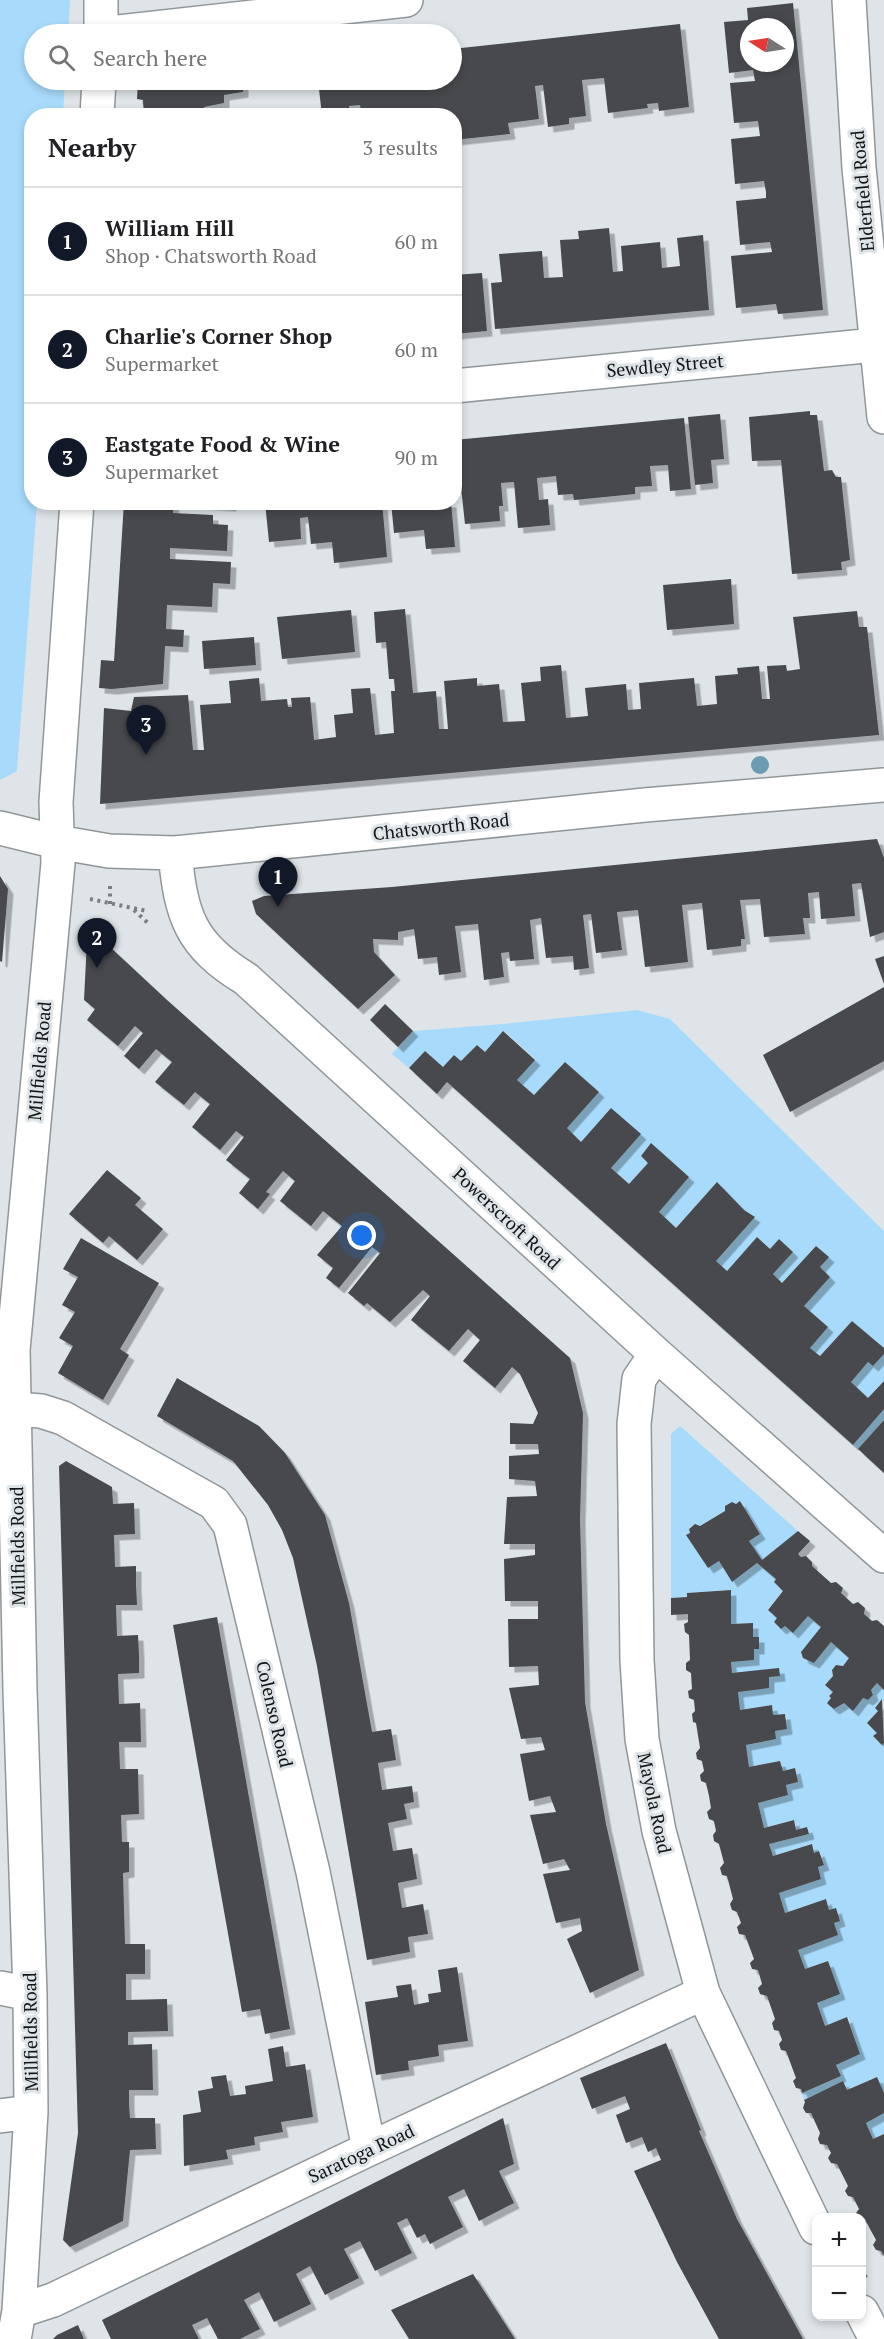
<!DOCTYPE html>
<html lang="en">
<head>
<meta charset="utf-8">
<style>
	:root { --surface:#fff; --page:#f2f2f2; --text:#202124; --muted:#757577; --line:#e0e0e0; --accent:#111827 }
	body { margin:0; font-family:"PT Serif",serif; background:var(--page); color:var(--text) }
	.controls { position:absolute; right:18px; bottom:18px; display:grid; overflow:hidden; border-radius:12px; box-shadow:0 3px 9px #0003 }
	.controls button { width:54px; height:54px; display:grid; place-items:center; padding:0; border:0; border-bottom:2px solid var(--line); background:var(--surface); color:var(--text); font:30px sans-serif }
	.compass { position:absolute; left:740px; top:18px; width:54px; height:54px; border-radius:50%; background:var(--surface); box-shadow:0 3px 9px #0003; rotate:282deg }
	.you { position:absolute; left:362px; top:1236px; width:21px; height:21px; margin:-15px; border:4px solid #fff; border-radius:50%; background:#1a73e8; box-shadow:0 0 0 9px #1a73e833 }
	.badge { display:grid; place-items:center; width:39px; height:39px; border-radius:50%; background:var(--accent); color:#fff; font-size:20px; font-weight:700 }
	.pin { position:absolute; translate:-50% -50px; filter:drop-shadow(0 2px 3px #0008) }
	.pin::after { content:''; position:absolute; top:32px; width:21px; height:18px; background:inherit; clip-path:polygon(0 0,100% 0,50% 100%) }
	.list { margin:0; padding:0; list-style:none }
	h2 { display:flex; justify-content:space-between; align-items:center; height:78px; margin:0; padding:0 24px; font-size:26px }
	h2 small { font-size:20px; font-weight:400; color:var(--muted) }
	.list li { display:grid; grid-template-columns:39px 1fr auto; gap:18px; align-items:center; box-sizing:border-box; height:108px; padding:0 24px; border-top:2px solid var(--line) }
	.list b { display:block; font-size:22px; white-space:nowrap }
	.list p { margin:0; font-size:20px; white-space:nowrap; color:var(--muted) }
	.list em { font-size:20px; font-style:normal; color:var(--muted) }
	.icon { flex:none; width:33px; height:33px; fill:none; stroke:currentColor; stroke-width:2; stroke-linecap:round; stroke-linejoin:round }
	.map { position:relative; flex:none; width:884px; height:2339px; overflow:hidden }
	.search { position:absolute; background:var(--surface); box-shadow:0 3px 9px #0003; left:24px; top:24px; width:438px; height:66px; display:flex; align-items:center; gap:15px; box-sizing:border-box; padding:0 21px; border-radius:33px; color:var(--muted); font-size:22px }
	.panel { position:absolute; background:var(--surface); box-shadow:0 3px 9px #0003; left:24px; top:108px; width:438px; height:402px; border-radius:24px }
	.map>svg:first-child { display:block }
</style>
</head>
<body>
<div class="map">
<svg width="884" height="2339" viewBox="0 0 884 2339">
	<defs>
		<filter id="shadow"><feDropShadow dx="5.5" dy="5.5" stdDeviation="0" flood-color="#0004"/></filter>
	</defs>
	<rect width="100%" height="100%" fill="#dee4e7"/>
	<path fill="#a8dbfb" d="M0,0h70l-2,34h-34v46h31l-2,35 -31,1v386l5,1 -20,268 -17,9z
		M637,1010l33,9 214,212v117l-32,-27 -32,35 -10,-8 18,-21 -24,-21 26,-29 -10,-10 8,-10 -12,-11 -34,37 -9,-9 20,-22 -14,-13 -9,10 -13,-12 -30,34 -11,-10 39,-44 -11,-7 -27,-28 -41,46 -17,-16 30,-35 -38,-33 -10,12 7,7 -19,21 -18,-16v-60l-30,34 -14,-14 32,-36 -34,-30 -31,33 -17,-15 18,-21 -31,-28 -19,21 -8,-7 -16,16 -7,-6 -11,12 -18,-16 -16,17 -17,-14 21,-23 91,-7z
		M884,1354v27l-16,17 -17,-16 17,-20 5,4z
		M884,1409v11l-26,29 -5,-4z
		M680,1426l118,105 -36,29 -13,-19 11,-8 -20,-31 -4,2 -4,-2 -7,4v5l-25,15 -5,-2 -6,4 1,5 -3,2 21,33 11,-7 13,21 25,-19 19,16 -2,3 9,9 -15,18 9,9 -3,5 7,6 4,-3 8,7 15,-17 13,11 -18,26v5l11,5 17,-21 18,16 -6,8 -7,-1 -4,5 1,6 -8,9 8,7 -4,4 2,2 -4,5 7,6 10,-6 9,7 10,-12 5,2 5,-5 -2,-5 6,-7 7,7v11l-2,-1 -7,7 3,4 -11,12 10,10 -4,4 9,7 2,-1v350l-8,-16 -29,13 -4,-9 -39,19 -2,-7 39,-17 -5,-11 23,-12 -11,-36 -23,9 -8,-23 22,-9 -11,-33 -23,8 -7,-19 40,-15 -4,-12 6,-3 -4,-11 -7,1 -3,-11 -41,14 -6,-20 42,-14 -3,-12 6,-2 -4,-13 -6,1 -3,-9 -38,12 -4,-12 40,-10 -2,-7 -11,3 -3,-10 -29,8 -6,-25 30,-8 -2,-10 12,-3 -3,-13 -12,2 -3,-10 -31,6 -3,-22 30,-6 -1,-8 12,-2 -1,-15 -13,1 -1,-10 -32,5c-2,-17 -8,-31 -9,-48l23,-2v-11h5v-12h-6v-14l-22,1 -1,-34 -43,3v4l-16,1v-164z
		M884,2113v21l-11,5 -7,-16z"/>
	<path fill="#464a4d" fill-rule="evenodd" filter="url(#shadow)" d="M793,3l30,307 -45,4 -2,-10 -40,4 -5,-52 41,-4 -2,-10 -30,3 -4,-44 30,-3v-6l-2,-11 -29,3 -4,-45 29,-3 -2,-15 -24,2 -4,-40 25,-2 -2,-11 -24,3 -5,-51 24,-2 -1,-12zM749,27h36v36h-36z
		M680,24l9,83 -30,4 -1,-8 -11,1 1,4 -40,5 -4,-35 -22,2 4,36 -17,2v6l-21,3 -5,-42 -8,1 4,33 -31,4 2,11 -56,6v-24h-92l-2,-11 -11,1 1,10h-28l-4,-36h134v-31z
		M138,80h105v12l-19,3v8l-20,4 -1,9h-59l-1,-16 -6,-1z
		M609,228l4,44 10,-1 -2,-25 39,-4 2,26 18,-2 -3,-28 26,-3 6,75 -214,19 -4,-46 11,-1 -3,-28 43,-3 2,27 19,-1 -3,-37 19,-1 -1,-8z
		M482,273l5,58 -33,3v-59z
		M810,411v4h7l7,56 8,-1 4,7h5l9,83 -9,2 1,8 -50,4 -11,-114 -29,1 -3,-44z
		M720,414l4,45 -13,1 2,23 -18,2 -7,-68z
		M684,418l7,71 -21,2 -2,-26 -18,1 2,20 -17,1v7l-61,6 -1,-6 -15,1 -2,-19 -19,2 2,22 9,-1 2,26 -32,3 -4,-46 -13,1 2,23h-4l1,15 -35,3 -4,-37 -7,1v-48z
		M124,502h50l-1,11 40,2v9l15,1 -1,26 -57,-3v11l61,3 -1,22 -17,-1 -1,24 -45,-2 -1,24 18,1 -1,17 -18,-1 -2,38 -51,5 -13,-1 2,-28 13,1z
		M201,502h30v4l-31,-2z
		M265,502h117l5,55 -53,6 -2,-21 -21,2 -3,-27 -8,1 1,21 -32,3z
		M391,502h60l4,45 -29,2 -2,-19 -30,3z
		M731,579l3,45 -67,6 -4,-45z
		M405,609l8,84 23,-2 3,38h9l-4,-48 33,-3v8l22,-2 4,38 22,-1 -4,-38 20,-2 -1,-14 21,-2 5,53 22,-2 -3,-28 41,-4 2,26 13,-1 -2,-26 32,-3 23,-2 3,28 20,-2 -2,-28 23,-2 -1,-6 22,-2 3,33h8l-3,-33 19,-1 1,6 13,-2 -7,-52 64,-6 2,16h8l12,108 -779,69 4,-96 27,3 3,-14 54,-2 5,55h11l-4,-45 31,-2 -2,-22 30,-3 2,23 26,-2 1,8h4l-1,-9 19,-1 4,43 22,-3 -2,-22 19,-2 -2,-24 19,-1 5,47 19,-2 -3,-42h4l-1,-12h-5l-3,-37 -10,1 -2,-31z
		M351,610l4,42 -73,7 -5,-42z
		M254,637l2,28 -52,4 -2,-28z
		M877,839l7,19v74l-14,5 -9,-54 -9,1 3,32 -34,3 -2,-27 -11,1 2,25h-7l2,16 -41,3 -4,-38 -20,1 5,39h-4v7l-34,4 -5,-47 -20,2 6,57 -25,3 -18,2 -7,-57 -21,2 5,38 -26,3 -5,-39 -8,1 6,53 -15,2 -1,-14 -27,2 -5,-40 -11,2 4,39 -24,2 -1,-9 -8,1 3,24 -20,3 -6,-56 -23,2 6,46 -22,3 -2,-18 -19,2 -4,-30 -16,3v8l-25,-1 1,13 21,23 -37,34 -102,-95 -4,-13 12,-5 128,-9z
		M0,876l8,13 -6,73 -2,-1z
		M95,933l72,67 403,358 13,55 -3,106 5,183 21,122 33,146 -49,23 -23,-54 15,-8 -2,-13 -24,5 -13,-49 27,-4 -6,-11 -21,5 -13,-49 26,-3 -6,-16 -21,5 -9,-47 25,-4 -4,-13 -20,2 -12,-51 30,-3 -1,-19 -29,1 -1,-48h30v-18h-33l-1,-42 31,-4v-11h-31l3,-47 30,-1 -2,-15 -26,-2v-23l30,-2 -1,-10h-28v-21l23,1 5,-11 -18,-39 -8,-7 -17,21 -32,-27 17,-21 -12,-11 -19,22 -38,-31 19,-24 -7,-6 -33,32 -23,-19 -3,3 -16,-13 32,-40 -8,-6 -33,41 -13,-10 7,-10 -16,-13 25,-29 -19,-15 -12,15 -31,-25 15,-20 -12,-10 -17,21 4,2 -12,15 -19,-16 11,-14 -24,-19 18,-23 -8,-6 -16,19 -28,-23 18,-23 -15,-12 -11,13 -29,-23 17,-20 -16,-13 -17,20 -15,-13 19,-23 -8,-7 -17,20 -31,-26 8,-11 -11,-9 3,-59z
		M884,956v28l-9,-25z
		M884,987v74l-94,51 -27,-57z
		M385,1004l28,27 -15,16 -28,-27z
		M503,1031l32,29 -18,20 17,15 31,-33 34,30 -32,36 14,14 30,-34 30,26 -30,34 18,16 19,-21 -7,-7 10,-13 38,34 -30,35 17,16 41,-46 27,28 11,7 -39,44 11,10 30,-34 13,12 9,-10 14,13 -20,22 9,9 34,-37 13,11 -9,10 10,10 -26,29 24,21 -18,21 10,8 32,-35 32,27v6l-11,12 -5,-4 -17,20 17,16 16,-17v28l-31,36 -406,-363 -10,12 -28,-26 16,-17 18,16 11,-12 7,6 16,-16 8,7z
		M107,1170l34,28 -6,7 28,24 -26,31 -28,-24 -6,7 -34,-29z
		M81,1238l78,45 -39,66 9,6 -26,45 -45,-27 15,-27 -14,-8 16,-26 -13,-7 16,-28 -15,-8z
		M177,1378l82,48 26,27 40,62 24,88 23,129 19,-3 5,31 -18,3 4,27 30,-4 2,16 -10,2 3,15 -19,4 5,28 19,-3 5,31 -19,4 4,25 21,-4 5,30 -20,3 2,15 -43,8 -50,-294 -24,-108 -11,-28 -14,-25 -35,-44 -76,-45z
		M884,1420v53l-26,-24z
		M66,1461l46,26 1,17 21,-1 1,31 -21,1 1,32 21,-1v18l1,21h-21l1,31 21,-1 1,21v17l-21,1 1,30 21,-1 1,39h-22l1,27h18l1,45 -18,1 1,27h7v30l-6,1 2,71h20v30h-19v26l41,-1 1,32 -40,1v13l24,-1 1,46h-24v14l1,14h25l1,31 -26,1 -7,71 -53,26 -7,-7 15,-107 -19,-667z
		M740,1501l20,33 -11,7 13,19 36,-29 12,10 -12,13 3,3 5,-1 6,6v4l19,17 5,-1 7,6 -2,5 12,11 5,-2 7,6 -1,6 8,7 5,-1 7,6v64l-7,-7 -6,7 2,5 -5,5 -5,-2 -10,13 -9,-8 -10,6 -4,-3 -3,-3 4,-5 -2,-2 4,-4 -8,-7 8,-9 -1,-6 4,-5 7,1 6,-8 -18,-16 -17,21 -11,-5 -2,-6 20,-25 -13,-11 -15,17 -8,-7 -4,3 -7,-7 3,-4 -9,-8 15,-19 -9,-9 2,-3 -19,-16 -25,19 -13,-21 -11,7 -22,-33 4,-2 -1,-4 6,-5 5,2 25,-15v-5l7,-4 4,2z
		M731,1590v34l22,-1v14h6v12h-5v11l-23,2 1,11 47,-5 1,8 -11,1v11l-31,4 2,18 32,-5 1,10 12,-1 2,15 -12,2 1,8 -30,6 3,22 31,-6 3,10 12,-3 3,14 -12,3 2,10 -30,8 6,25 30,-8 2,10 11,-3 2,7 -40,10 4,12 39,-12 2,9 5,-2 5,14 -6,2 3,12 -42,14 6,20 41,-14 3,11 7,-2 4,13 -6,2 4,12 -40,15 7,19 23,-8 12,33 -23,9 8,23 22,-9 13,37 -24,11 5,11 -39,17 -1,-4 -5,-1 -3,-7 3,-3 -10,-27 -5,-1 -2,-6 3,-4 -3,-9 -5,-1 -2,-7 3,-4 -8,-23 -7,-2 -2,-6 4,-4 -4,-14 -6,-1 -2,-6 4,-4 -9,-24 -6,-1 -2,-7 4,-4 -4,-11 -5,-2 -2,-6 3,-5 -6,-23 -5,-1 -2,-7 4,-5 -5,-19 -5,-3 -1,-6 3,-4 -2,-10 -5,-2 -2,-7 4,-4 -2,-12 -3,-13 -5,-2 -1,-6 4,-4 -2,-10 -5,-2 -1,-6 4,-5 -4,-25 -3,-1 -1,-8 3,-3 -1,-11 -5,-2 -1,-7 4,-2 -1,-16 -5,-3v-7l4,-3 -1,-25 -4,-3 -1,-8 4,-2v-8l-17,1v-17l16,-1v-4z
		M217,1617l73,412 -25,5 -5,-25 -18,3 -69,-387z
		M882,1699l2,44 -2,2 -9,-9 4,-3 -10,-10 11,-12 -3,-3z
		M457,1967l11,74 -30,4 1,11 -31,5 1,9 -33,5 -11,-73 33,-5 -2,-11 15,-2 3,21 15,-3 -1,-8 13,-2 -3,-22z
		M666,2043l35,87 -2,1 38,88 66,120h-84l-42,-77 -43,-91 27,-11 -5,-12 -8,4 -6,-15 -16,6 -10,-28 14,-6 -5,-13 -33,13 -12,-31z
		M283,2046l3,21 19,-3 8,53 -32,5 2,10 -29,5 1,8 -29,5 2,9 -44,7 -1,-51 18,-3 -3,-21 15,-3 -2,-11 15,-2 4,21 16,-2 -1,-8 28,-5 -5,-32z
		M877,2077l7,16v20l-18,10 7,16 11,-5v122l-3,-5 -5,-1 -3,-5 3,-5 -6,-11 -5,-10 -7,-2 -2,-4 3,-4 -6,-12 -5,-1 -3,-5 3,-5 -11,-22 -6,-1 -3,-5 3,-5 -4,-8 -7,-1 -2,-5 2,-6 -9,-20h-5l-3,-5 2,-6 -1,-2 39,-19 4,9z
		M503,2118l11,46 -15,7 15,32 -35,18 -15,-32 -16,8 15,30 -33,17 -5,-10 -8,4 -10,-20 -10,5 15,30 -37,18 -15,-30 -16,8 15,29 -34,17 -15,-29 -14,8 15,30 -37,18 -15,-30 -15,8 16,29 -20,10h-22l-11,-21 -15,7 7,14h-88l-9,-19z
		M473,2274l42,65h-106l-18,-29z
		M78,2325l6,14h-31l4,-4z"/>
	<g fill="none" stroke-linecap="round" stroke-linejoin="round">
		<g stroke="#919699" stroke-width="36">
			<path id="minor" d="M101,0v34
				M849,0l10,168 25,249
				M101,34l305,-34
				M97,116l2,-36
				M454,386l421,-41
				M0,828l57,14 52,9 66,2 470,-48 239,-20
				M175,853c6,63 15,92 71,126l410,375 228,202
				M656,1354l-17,25 -5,45 3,236 5,79 17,92 44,162 113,235
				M15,1409l26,2 22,7 151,85 16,22 83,347 56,277
				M0,1988l30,6
				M0,2116l31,-4
				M19,2311l34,-11 316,-151 334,-156
				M862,2312l14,27
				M14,2339l5,-28 12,-199 -1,-118 -10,-304 -7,-340 45,-487 -2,-61 21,-300"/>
		</g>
		<path stroke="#7a7e80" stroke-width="4" stroke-dasharray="3 4.5" stroke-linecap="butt" d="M110,886v18
			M90,899l57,12
			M134,910l16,15
			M862,2268l4,10"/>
		<use href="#minor" stroke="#fff" stroke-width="33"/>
	</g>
	<circle fill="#6d9bb1" cx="760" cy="765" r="9"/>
	<g text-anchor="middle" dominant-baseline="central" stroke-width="6" stroke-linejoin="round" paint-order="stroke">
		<g font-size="18" fill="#121415" stroke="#dee4e7">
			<text transform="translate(862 191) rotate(-95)">Elderfield Road</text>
			<text transform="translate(665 365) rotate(-5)">Sewdley Street</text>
			<text transform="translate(441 826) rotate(-6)">Chatsworth Road</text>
			<text transform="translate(39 1061) rotate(-85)">Millfields Road</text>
			<text transform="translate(507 1218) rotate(43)">Powerscroft Road</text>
			<text transform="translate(17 1546) rotate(-91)">Millfields Road</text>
			<text transform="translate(275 1714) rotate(77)">Colenso Road</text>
			<text transform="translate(655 1803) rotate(78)">Mayola Road</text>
			<text transform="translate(30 2032) rotate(-91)">Millfields Road</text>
			<text transform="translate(361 2153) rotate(-25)">Saratoga Road</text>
		</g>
	</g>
</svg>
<div class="controls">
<button>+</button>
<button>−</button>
</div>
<svg class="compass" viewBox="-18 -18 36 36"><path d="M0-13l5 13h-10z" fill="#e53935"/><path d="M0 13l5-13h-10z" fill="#757577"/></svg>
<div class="you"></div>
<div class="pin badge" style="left:278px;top:907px">1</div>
<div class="pin badge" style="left:97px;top:968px">2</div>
<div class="pin badge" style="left:146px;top:755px">3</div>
<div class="search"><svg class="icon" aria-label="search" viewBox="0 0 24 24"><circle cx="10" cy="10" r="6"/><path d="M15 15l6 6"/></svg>Search here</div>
<section class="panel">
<h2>Nearby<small>3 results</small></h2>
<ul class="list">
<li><span class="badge">1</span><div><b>William Hill</b><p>Shop · Chatsworth Road</p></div><em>60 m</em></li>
<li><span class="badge">2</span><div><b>Charlie's Corner Shop</b><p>Supermarket</p></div><em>60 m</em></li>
<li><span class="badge">3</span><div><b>Eastgate Food &amp; Wine</b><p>Supermarket</p></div><em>90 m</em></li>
</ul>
</section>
</div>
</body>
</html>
